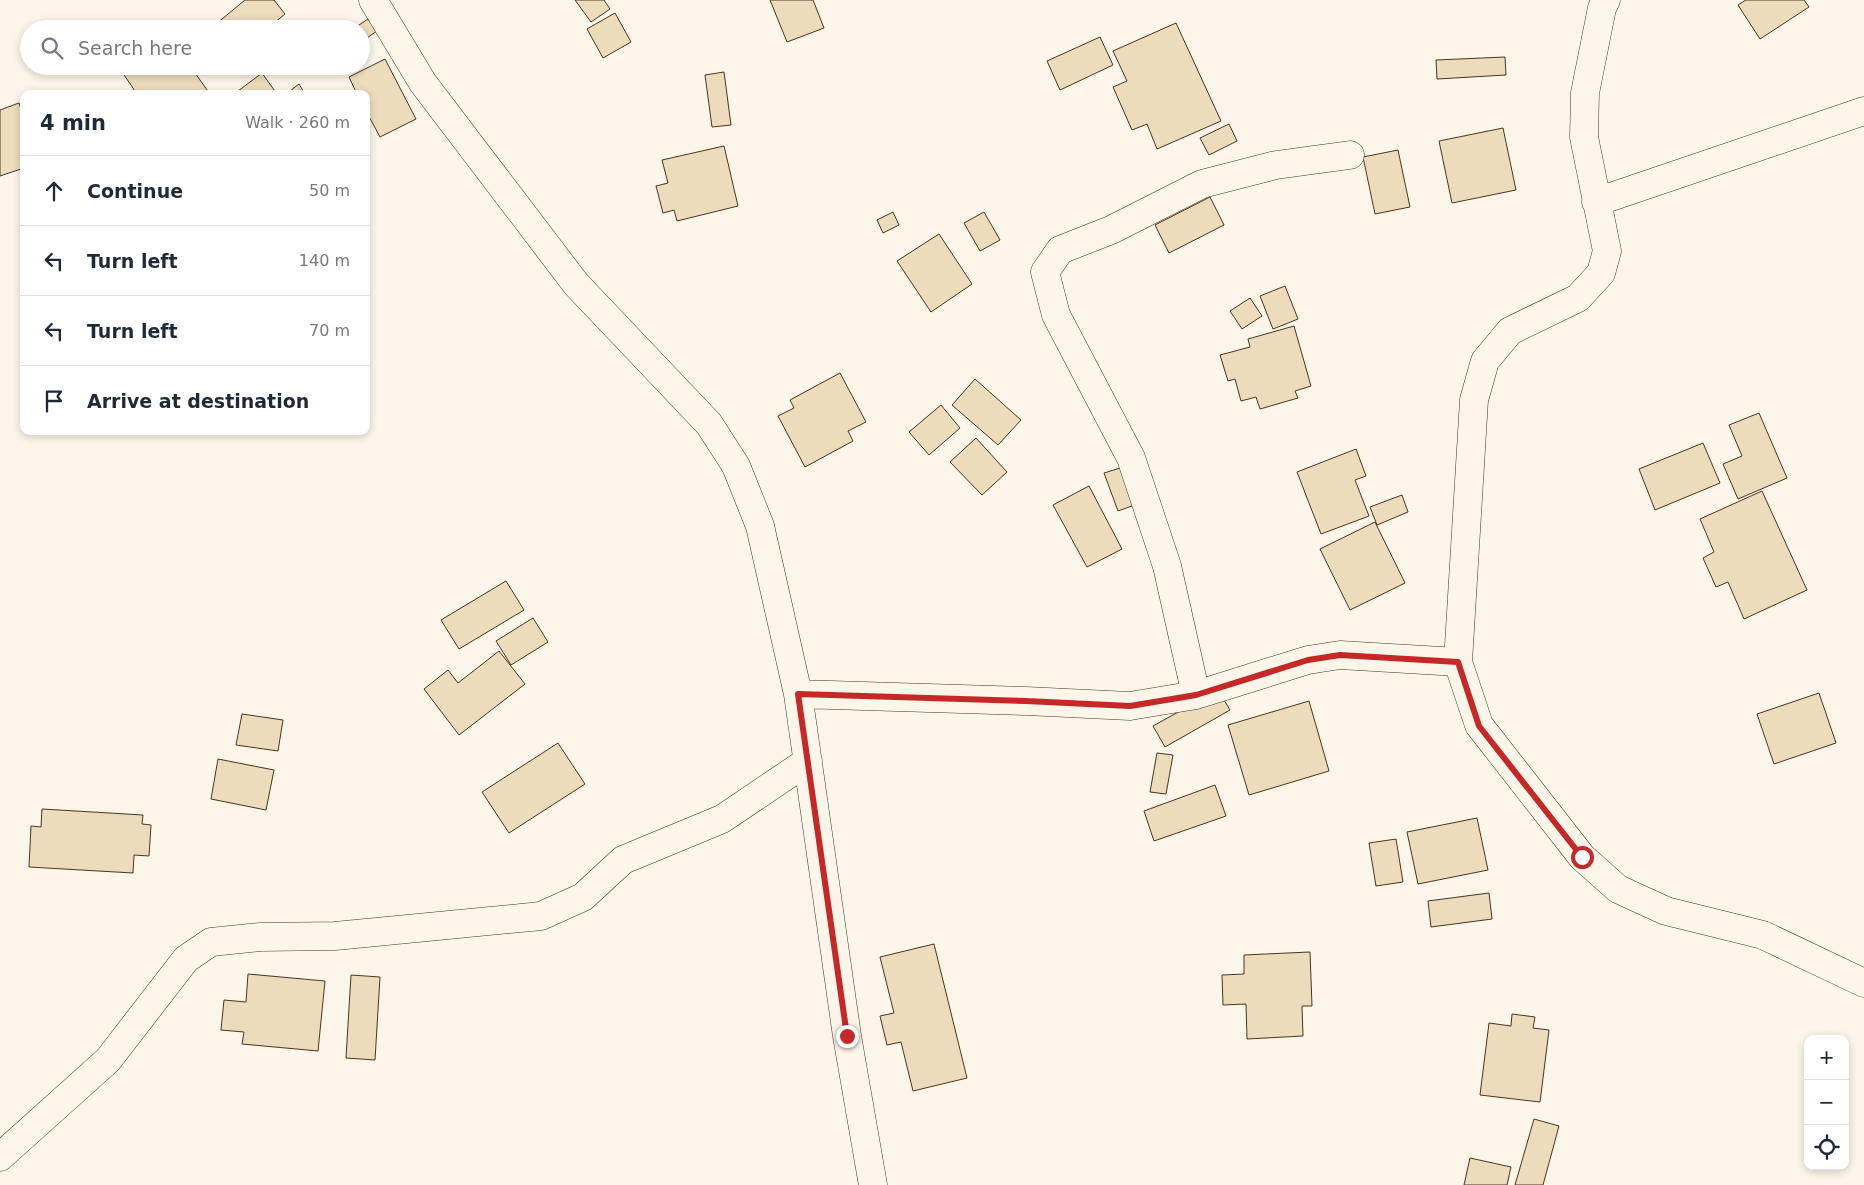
<!DOCTYPE html>
<html lang="en">
<head>
<meta charset="utf-8">
<style>
	:root { --surface:#fff; --page:#f6f6f7; --text:#1f2937; --muted:#747a83; --line:#e0e1e3 }
	body { margin:0; font-family:"DejaVu Sans",sans-serif; background:var(--page); color:var(--text) }
	.controls { position:absolute; right:15px; bottom:15px; display:grid; overflow:hidden; border-radius:10px; box-shadow:0 2px 8px #0003 }
	.controls button { width:45px; height:45px; display:grid; place-items:center; padding:0; border:0; border-bottom:1px solid var(--line); background:var(--surface); color:var(--text); font:25px sans-serif }
	.stop { position:absolute; width:15px; height:15px; margin:-11px; border:4px solid #c62828; border-radius:50%; background:#fff }
	.stop.end { background:#c62828; border-color:#fff; box-shadow:0 1px 5px #0008 }
	.list { margin:0; padding:0; list-style:none }
	h2 { display:flex; justify-content:space-between; align-items:center; height:65px; margin:0; padding:0 20px; font-size:21px }
	h2 small { font-size:16px; font-weight:400; color:var(--muted) }
	.list li { display:grid; grid-template-columns:32px 1fr auto; gap:15px; align-items:center; box-sizing:border-box; height:70px; padding:0 20px; border-top:1px solid var(--line) }
	.list b { display:block; font-size:19px; white-space:nowrap }
	.list em { font-size:16px; font-style:normal; color:var(--muted) }
	.icon { flex:none; width:28px; height:28px; fill:none; stroke:currentColor; stroke-width:2; stroke-linecap:round; stroke-linejoin:round }
	.map { position:relative; flex:none; width:1864px; height:1185px; overflow:hidden }
	.search { position:absolute; background:var(--surface); box-shadow:0 2px 8px #0003; left:20px; top:20px; width:350px; height:55px; display:flex; align-items:center; gap:12px; box-sizing:border-box; padding:0 18px; border-radius:28px; color:var(--muted); font-size:19px }
	.panel { position:absolute; background:var(--surface); box-shadow:0 2px 8px #0003; left:20px; top:90px; width:350px; height:345px; border-radius:10px }
	.map>svg:first-child { display:block }
</style>
</head>
<body>
<div class="map">
<svg width="1864" height="1185" viewBox="0 0 1864 1185">
	<rect width="100%" height="100%" fill="#fbf6e9"/>
	<path fill="#ecdcbc" stroke="#4a3520" d="M245,0h29l11,14 -18,15h-57z
		M575,0h29l6,9 -19,13z
		M770,0h43l11,28 -37,14z
		M1746,0h58l5,7 -49,32 -22,-34z
		M615,13l16,29 -28,16 -16,-29z
		M368,19l9,12 -16,11v-13h-8z
		M1176,23l45,98 -64,28 -10,-25 -15,6 -19,-43 14,-6 -14,-30z
		M1100,37l13,28 -53,25 -13,-29z
		M1505,57l1,18 -69,4 -1,-19z
		M385,59l31,60 -36,18 -14,-26v-17h-9l-8,-17z
		M118,66h72l20,28h-73z
		M724,72l7,53 -19,2 -7,-52z
		M262,73l15,21h-43z
		M299,84l6,10h-19z
		M19,103l5,15v50l-24,8v-66z
		M1229,124l8,17 -28,14 -9,-17z
		M1503,128l13,62 -64,13 -13,-62z
		M724,146l14,60 -61,15 -3,-11 -11,3 -7,-27 12,-3 -6,-23z
		M1398,150l12,57 -35,7 -12,-57z
		M1210,197l14,28 -55,28 -14,-28z
		M893,212l6,13 -16,8 -6,-13z
		M984,212l16,28 -20,11 -16,-28z
		M939,234l33,50 -41,28 -34,-51z
		M1285,286l13,33 -25,10 -13,-33z
		M1250,298l12,18 -20,13 -12,-18z
		M1294,326l17,60 -16,5 3,7 -38,11 -4,-12 -15,4 -6,-22 -7,2 -8,-26 30,-8 -2,-8z
		M840,373l26,49 -18,9 5,10 -48,26 -27,-51 16,-8 -4,-8z
		M975,379l46,41 -23,25 -46,-40z
		M941,405l19,23 -31,27 -20,-23z
		M1759,413l28,65 -49,21 -15,-35 19,-8 -13,-31z
		M976,438l31,34 -25,23 -32,-33z
		M1703,443l17,40 -65,27 -16,-41z
		M1356,449l10,27 -11,4 14,36 -48,18 -24,-62z
		M1130,465l13,37 -25,9 -14,-38z
		M1089,486l33,63 -35,18 -34,-62z
		M1762,491l45,99 -63,29 -16,-37 -12,5 -13,-29 11,-6 -14,-33z
		M1402,495l6,17 -31,13 -7,-18z
		M1375,522l30,61 -55,27 -30,-61z
		M506,581l18,29 -65,39 -18,-29z
		M533,618l15,24 -37,23 -15,-24z
		M499,651l26,33 -66,51 -35,-46 24,-19 10,13z
		M1218,690l12,20 -65,37 -12,-21z
		M1819,693l17,50 -62,21 -17,-50z
		M1309,701l20,70 -80,24 -21,-70z
		M242,714l41,6 -5,31 -42,-6z
		M558,743l27,41 -76,49 -27,-41z
		M1157,753l16,2 -7,39 -16,-2z
		M218,759l56,11 -8,40 -55,-11z
		M1215,785l11,31 -72,25 -10,-30z
		M42,809l101,6 -1,9 9,1 -2,31 -15,-1 -1,18 -104,-6 2,-41 10,1z
		M1477,818l11,52 -70,14 -11,-52z
		M1396,839l7,43 -27,4 -7,-43z
		M1489,893l3,26 -61,8 -3,-26z
		M934,944l33,134 -54,13 -12,-49 -14,3 -7,-29 14,-3 -14,-56z
		M1310,952l2,54h-10l1,30 -56,3 -1,-35 -23,1 -1,-30 22,-1v-19z
		M248,974l77,7 -7,70 -76,-7 2,-12 -23,-2 3,-30 22,2z
		M351,975l29,2 -5,83 -29,-2z
		M1512,1014l23,3 -2,11 16,2 -9,72 -60,-7 9,-72 22,3z
		M1534,1119l25,7 -16,59h-28z
		M1470,1158l41,9 -4,18h-43z"/>
	<g fill="none" stroke-linecap="round" stroke-linejoin="round">
		<g stroke="#4a3520" stroke-width="29">
			<path id="minor" d="M373,0l50,83 153,201 133,140 27,42 24,60 38,168 49,342 26,149
				M1606,0l-4,8 -17,85 -1,44 23,114 -6,22 -23,25 -68,33 -25,30 -11,39 -16,262 21,63 103,132 36,32 48,22 97,24 101,48
				M1596,202l268,-91
				M798,694l228,7 104,5 66,-11 112,-35 32,-5 118,7
				M1196,695l-29,-129 -36,-108 -75,-143 -11,-43 15,-22 51,-20 91,-46 74,-19 74,-10
				M0,1157l108,-97 78,-101 25,-17 49,-5 75,-1 206,-20 42,-19 40,-37 99,-41 86,-58"/>
		</g>
		<use href="#minor" stroke="#fbf6e9" stroke-width="28"/>
	</g>
	<g fill="none" stroke-linecap="round" stroke-linejoin="round">
		<path stroke="#c62828" stroke-width="6" d="M847,1036l-49,-342 228,7 104,5 66,-11 112,-35 32,-5 118,7 21,64 103,131"/>
	</g>
</svg>
<div class="controls">
<button>+</button>
<button>−</button>
<button><svg class="icon" aria-label="locate" viewBox="0 0 24 24"><circle cx="12" cy="12" r="6"/><path d="M12 2v4M12 18v4M2 12h4M18 12h4"/></svg></button>
</div>
<div class="stop" style="left:1582px;top:857px"></div>
<div class="stop end" style="left:847px;top:1036px"></div>
<div class="search"><svg class="icon" aria-label="search" viewBox="0 0 24 24"><circle cx="10" cy="10" r="6"/><path d="M15 15l6 6"/></svg>Search here</div>
<section class="panel">
<h2>4 min<small>Walk · 260 m</small></h2>
<ul class="list">
<li><svg class="icon" aria-label="ahead" viewBox="0 0 24 24"><path d="M12 20V5M6 11l6-6 6 6"/></svg><div><b>Continue</b></div><em>50 m</em></li>
<li><svg class="icon" aria-label="left" viewBox="0 0 24 24"><path d="M17 20v-9H6M10 6l-5 5 5 5"/></svg><div><b>Turn left</b></div><em>140 m</em></li>
<li><svg class="icon" aria-label="left" viewBox="0 0 24 24"><path d="M17 20v-9H6M10 6l-5 5 5 5"/></svg><div><b>Turn left</b></div><em>70 m</em></li>
<li><svg class="icon" aria-label="arrive" viewBox="0 0 24 24"><path d="M6 21V4h12l-3 4 3 4H6"/></svg><div><b>Arrive at destination</b></div></li>
</ul>
</section>
</div>
</body>
</html>
